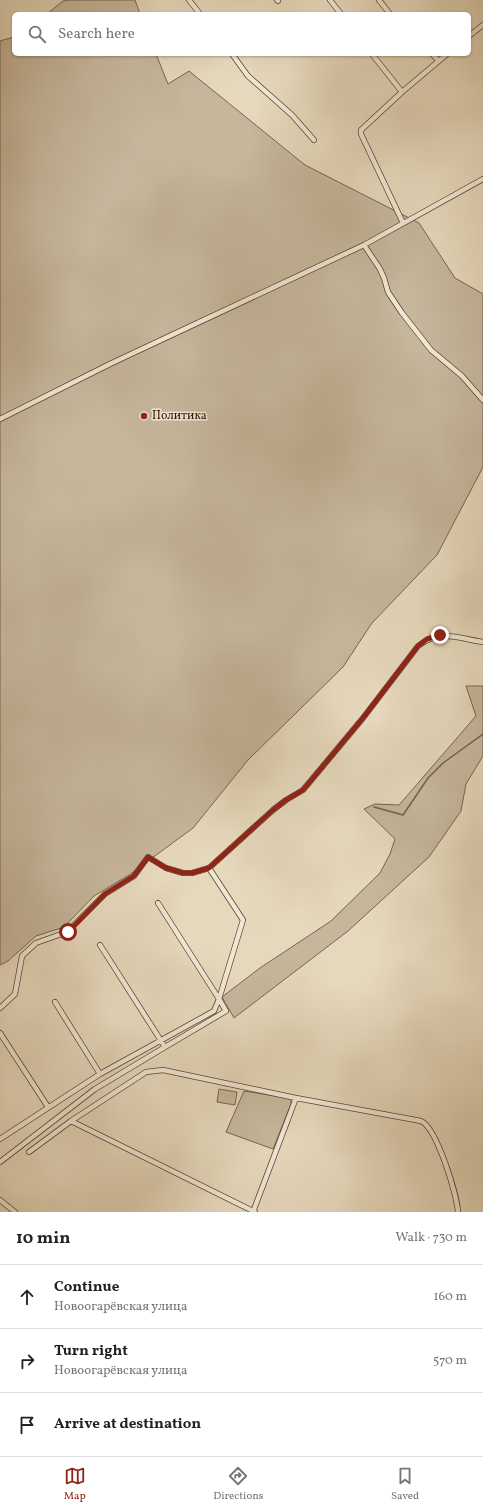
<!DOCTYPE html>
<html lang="en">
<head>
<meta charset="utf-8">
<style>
	:root { --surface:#fff; --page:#f6f6f6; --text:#202124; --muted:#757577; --line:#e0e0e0; --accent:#8f2418 }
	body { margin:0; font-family:Vollkorn,serif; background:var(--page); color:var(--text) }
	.stop { position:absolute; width:12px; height:12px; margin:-9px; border:3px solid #8f2418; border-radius:50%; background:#fff }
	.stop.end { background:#8f2418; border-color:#fff; box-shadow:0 1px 4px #0008 }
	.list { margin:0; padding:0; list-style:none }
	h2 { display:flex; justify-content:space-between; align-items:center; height:52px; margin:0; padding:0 16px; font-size:17px }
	h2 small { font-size:13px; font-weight:400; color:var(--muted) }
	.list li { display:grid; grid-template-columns:26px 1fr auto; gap:12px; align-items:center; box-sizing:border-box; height:64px; padding:0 16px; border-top:1px solid var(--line) }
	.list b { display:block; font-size:15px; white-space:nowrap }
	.list p { margin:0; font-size:13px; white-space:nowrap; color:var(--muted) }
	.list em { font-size:13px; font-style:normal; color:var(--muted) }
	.icon { flex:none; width:22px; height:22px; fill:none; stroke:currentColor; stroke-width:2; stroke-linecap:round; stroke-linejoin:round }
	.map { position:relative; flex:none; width:483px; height:1212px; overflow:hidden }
	.search { position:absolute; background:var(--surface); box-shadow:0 1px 3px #0004; left:12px; right:12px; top:12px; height:44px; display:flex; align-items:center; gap:10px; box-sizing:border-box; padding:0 14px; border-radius:6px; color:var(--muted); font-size:15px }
	.sheet { height:244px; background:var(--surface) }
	nav { display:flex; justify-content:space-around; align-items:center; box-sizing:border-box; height:56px; border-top:1px solid var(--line); background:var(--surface); font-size:11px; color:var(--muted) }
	nav a { display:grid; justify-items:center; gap:2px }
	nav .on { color:var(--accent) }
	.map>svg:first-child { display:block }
</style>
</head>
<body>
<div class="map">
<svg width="483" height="1212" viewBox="0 0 483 1212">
	<rect width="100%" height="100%" fill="#e6d8bc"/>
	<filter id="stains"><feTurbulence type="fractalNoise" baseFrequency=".005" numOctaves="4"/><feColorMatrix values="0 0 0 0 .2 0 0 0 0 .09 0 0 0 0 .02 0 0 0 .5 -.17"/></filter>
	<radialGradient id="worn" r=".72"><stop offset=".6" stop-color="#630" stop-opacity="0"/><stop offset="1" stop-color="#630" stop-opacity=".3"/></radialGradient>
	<path fill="#c6b69c" stroke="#78644e" d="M69,0h66l5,14h-93l16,-13z
		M14,37v17h142l12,30 21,-13 116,94 114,58 36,55 28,16v173l-46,88 -65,68 -29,44 -95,93 -55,68 -64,47 -35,21 -30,31 -28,9 -28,25 -8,4v-924z
		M466,686h17v70l-17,28 -5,27 -32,46 -81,74 -114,87 -12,-21 38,-29 71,-47 49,-48 10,-19 5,-15 -31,-30 11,-5 24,1 77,-89z
		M219,1089l18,3 -2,13 -18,-3z
		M244,1091l44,7 3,2v4l-18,45 -47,-17z"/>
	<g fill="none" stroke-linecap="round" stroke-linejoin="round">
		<path stroke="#74604a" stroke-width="1.5" d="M374,807l29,8 25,-37 15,-15 40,-29"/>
		<g stroke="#59432f" stroke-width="6">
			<path id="minor" d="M189,0l11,14
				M277,0l1,1
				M330,0l11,14
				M379,0l11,14
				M469,36l14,-11
				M232,54l16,22 44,39 22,25
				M372,54l30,38
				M432,54l7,7
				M403,223l-42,-89v-4l41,-38 45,-38
				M364,245l16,24 4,9 4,14 14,21 29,37 31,26 21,24
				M0,419l112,-56 252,-118 119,-66
				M158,903l61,96 24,-79 -34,-52
				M55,1002l45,72
				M0,1008l15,-14 7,-38 14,-13 31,-11 38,-38 29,-18 14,-19 18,11 17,5h9l17,-5 64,-58 13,-10 17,-10 60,-72 55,-72c22,-17 39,-8 65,-4
				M0,1033l48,74
				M165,1047l61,-36 -7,-12
				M71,1121l75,-49 17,-2 133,28 125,23c16,7 36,74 37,91
				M0,1139l100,-65 114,-63 5,-12
				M29,1152l42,-31 184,91
				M0,1162l95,-73 70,-42 -65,-102
				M0,1200l15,12
				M253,1212l43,-114"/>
		</g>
		<use href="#minor" stroke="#efe6d3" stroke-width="4.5"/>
	</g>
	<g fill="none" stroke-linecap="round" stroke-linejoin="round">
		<path stroke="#8f2418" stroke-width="5" d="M68,932l37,-38 29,-18 14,-19 18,11 17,5h9l17,-5 64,-58 13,-10 17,-10 60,-72 55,-72 9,-7 13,-4"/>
	</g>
	<circle fill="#8f2418" stroke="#efe6d3" stroke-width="1.5" cx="144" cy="416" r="4"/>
	<g text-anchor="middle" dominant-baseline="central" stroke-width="3" stroke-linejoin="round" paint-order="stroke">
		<g font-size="12" fill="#2a1100" stroke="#efe6d3" text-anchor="start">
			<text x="152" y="416">Политика</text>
		</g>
	</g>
	<rect width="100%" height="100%" filter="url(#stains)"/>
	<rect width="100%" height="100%" fill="url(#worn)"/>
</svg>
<div class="stop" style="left:68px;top:932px"></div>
<div class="stop end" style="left:440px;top:635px"></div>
<div class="search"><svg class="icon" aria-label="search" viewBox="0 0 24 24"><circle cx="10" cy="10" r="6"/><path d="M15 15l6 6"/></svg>Search here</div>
</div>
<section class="sheet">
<h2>10 min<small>Walk · 730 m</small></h2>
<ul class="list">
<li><svg class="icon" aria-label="ahead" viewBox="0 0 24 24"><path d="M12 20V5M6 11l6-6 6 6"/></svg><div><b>Continue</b><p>Новоогарёвская улица</p></div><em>160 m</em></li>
<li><svg class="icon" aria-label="right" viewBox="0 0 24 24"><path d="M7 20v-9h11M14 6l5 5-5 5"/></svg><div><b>Turn right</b><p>Новоогарёвская улица</p></div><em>570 m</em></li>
<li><svg class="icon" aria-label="arrive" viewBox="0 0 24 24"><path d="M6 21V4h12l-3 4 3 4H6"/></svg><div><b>Arrive at destination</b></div></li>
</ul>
</section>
<nav>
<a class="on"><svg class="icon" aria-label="map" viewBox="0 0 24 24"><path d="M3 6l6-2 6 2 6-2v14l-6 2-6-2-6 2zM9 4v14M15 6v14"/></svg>Map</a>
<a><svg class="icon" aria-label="directions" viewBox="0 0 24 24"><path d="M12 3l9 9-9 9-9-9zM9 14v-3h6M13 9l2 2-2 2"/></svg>Directions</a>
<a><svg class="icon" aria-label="saved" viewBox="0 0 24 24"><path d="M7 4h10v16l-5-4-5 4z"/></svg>Saved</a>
</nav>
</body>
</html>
